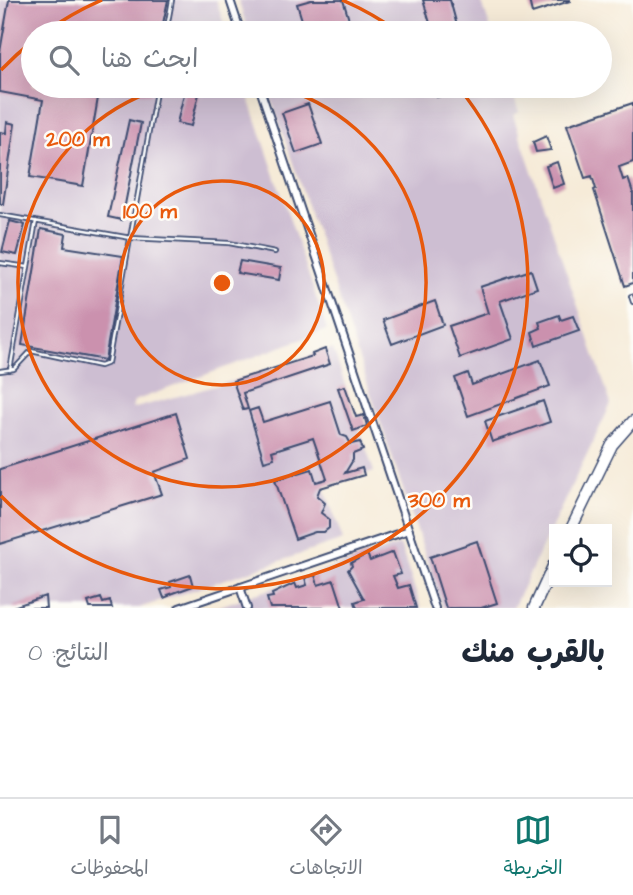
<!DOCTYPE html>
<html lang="ar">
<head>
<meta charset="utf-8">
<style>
	:root { --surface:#fff; --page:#f2f2f3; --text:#1f2937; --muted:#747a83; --line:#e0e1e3; --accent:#0f766e }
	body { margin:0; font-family:"Architects Daughter","Playpen Sans Arabic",sans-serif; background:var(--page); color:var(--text); direction:rtl }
	.controls { position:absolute; right:21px; bottom:21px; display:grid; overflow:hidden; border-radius:0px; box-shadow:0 7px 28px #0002 }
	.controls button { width:63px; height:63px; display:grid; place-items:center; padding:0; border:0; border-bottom:2px solid var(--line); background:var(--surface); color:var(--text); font:35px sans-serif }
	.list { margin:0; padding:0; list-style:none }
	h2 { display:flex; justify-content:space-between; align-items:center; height:91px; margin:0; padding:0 28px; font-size:30px }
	h2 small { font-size:23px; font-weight:400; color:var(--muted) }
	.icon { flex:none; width:38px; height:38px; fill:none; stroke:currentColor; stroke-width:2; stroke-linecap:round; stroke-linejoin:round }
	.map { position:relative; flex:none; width:633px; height:608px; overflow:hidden; direction:ltr }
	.search { position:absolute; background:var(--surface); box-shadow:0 7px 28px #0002; left:21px; right:21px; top:21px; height:77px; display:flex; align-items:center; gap:18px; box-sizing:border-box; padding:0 24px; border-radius:38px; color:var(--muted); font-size:26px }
	.sheet { height:189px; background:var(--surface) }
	nav { display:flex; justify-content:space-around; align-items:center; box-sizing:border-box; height:98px; border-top:2px solid var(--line); background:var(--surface); font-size:19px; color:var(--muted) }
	nav a { display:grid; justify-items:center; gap:4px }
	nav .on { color:var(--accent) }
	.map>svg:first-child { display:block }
</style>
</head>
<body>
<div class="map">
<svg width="633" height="608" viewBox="0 0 633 608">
	<rect width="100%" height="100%" fill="#fdfcf7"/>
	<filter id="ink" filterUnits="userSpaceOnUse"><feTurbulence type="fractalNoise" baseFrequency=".0143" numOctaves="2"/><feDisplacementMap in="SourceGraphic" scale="14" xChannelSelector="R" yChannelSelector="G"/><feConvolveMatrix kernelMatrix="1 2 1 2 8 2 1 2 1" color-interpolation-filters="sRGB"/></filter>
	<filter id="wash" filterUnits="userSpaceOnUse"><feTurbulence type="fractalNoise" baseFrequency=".00686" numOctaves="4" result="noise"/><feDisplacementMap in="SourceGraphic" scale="28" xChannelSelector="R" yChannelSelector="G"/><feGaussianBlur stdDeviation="1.57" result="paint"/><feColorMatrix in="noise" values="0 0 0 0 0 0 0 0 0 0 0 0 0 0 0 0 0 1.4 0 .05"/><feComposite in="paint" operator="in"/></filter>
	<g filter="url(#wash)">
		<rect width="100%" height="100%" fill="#f6ebd8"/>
		<path fill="#cdbed2" d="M0,0h216l11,33h-194v53h212l82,244 -193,71 -2,8 101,-28 100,-32 41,123 -50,15 19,53 -204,68h-139z
			M238,0h243l11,33h-243z
			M267,86h243l9,26 -6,3 98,289 -98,204h-70z
			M400,545l21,63h-207z"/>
		<g id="blocks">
			<path fill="#cb91ae" d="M9,0h159l-7,33h-128v53h67l-17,100 -53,-9 13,-77 -43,-8v-40z
				M311,0h32l10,33h-47l-9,-29z
				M423,0h27l9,33h-26z
				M529,0h41v1l-38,12z
				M122,86h30l-2,8 -28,-5z
				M186,86h15l-10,40 -14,-3z
				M434,86h36l1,1 -34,10z
				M633,103v59l-14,5 4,13 5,-2 5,15v90l-8,3 -31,-96 2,-1 -4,-13 -7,2 -18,-53z
				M308,104l14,40 -26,9 -14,-40z
				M129,120l12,3 -19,97 -14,-3z
				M7,122l8,2 -12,80h-3v-72l6,1z
				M546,136l5,14 -15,2 -3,-10z
				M557,162l7,22 -11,4 -7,-22z
				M10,221l15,4 -8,30 -15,-3z
				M41,229l25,5 -2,13 59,9 -18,104 -83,-15z
				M240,261l41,7 -2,12 -42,-7z
				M531,270l6,18 -37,13 13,38 -53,19 -11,-32 39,-13 -8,-26z
				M435,301l8,24 -51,19 -9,-24z
				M559,315l2,5 12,-4 6,15 -43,15 -4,-14 9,-4 -2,-6z
				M325,349l5,15 -87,29 5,16 -5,1 -10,-29 80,-25 -1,-2z
				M540,360l10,26 -82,30 -13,-38 13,-5 4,12z
				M345,386l11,31 8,-2 3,11 -14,5 -15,-43z
				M330,401l11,34 6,2 4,7 9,-2 3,8 -10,4v6l-8,13 17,-5 2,7 -44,13 -3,8 8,7 -4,10 8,6v9l-5,4h-9l-20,7 -20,-59 37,-11 4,13 11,-3 -14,-41 -41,13 2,7 -10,3 -15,-50 9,-3 5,14z
				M543,401l7,21 -58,20 -7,-21z
				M176,413l14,46 -36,13 8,22 -162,50v-75z
				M477,541l20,62 -16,5h-35l-16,-51z
				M393,552l8,22 -8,2 5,12 11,-3 7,23h-59l-2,-6 9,-3 -16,-29 4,-4 -1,-3 16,-9 3,7z
				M190,575l3,11 -25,9 1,1 -5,2 -3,-8 10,-3 -1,-5z
				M315,575l3,10 16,-5 9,28h-73l-3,-10 6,-1 -1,-3 23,-11 2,5 10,-3 -2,-7z
				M45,596l1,12h-33v-1z
				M101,598l2,5 7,-2 2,7h-22l-2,-6z"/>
		</g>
	</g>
	<g filter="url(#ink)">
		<use href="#blocks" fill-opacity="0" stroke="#3c4b70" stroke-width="2"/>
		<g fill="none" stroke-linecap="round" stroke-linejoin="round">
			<g stroke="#3c4b70" stroke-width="6">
				<path id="service" d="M166,33l6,-33
					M0,215l131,23 98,5 46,9
					M0,263l28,4
					M631,296l2,6
					M10,370l26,-149
					M0,371l14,-2 17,-18 69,15 8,-3 49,-277"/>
			</g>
			<g stroke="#3c4b70" stroke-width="10">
				<path id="minor" d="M230,0l11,33
					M259,86l176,522
					M240,587l7,21
					M179,608l230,-78"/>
			</g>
			<g stroke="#3c4b70" stroke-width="13">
				<path id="primary" d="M571,529l41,-84 21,-24
					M534,608l20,-44"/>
			</g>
			<use href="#service" stroke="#fff" stroke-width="2.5"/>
			<use href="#minor" stroke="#fff" stroke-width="6"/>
			<use href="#primary" stroke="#fff" stroke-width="10"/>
		</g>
	</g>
	<g fill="none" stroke="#e8590c" stroke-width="3.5">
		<circle cx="222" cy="283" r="102"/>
		<path d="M275 86A204 204 0 1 1 169 86"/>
		<path d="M1 70A307 307 0 0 1 33 41M44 33A307 307 0 0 1 102 0M342 0A307 307 0 0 1 400 33M459 88A307 307 0 0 1 1 496"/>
	</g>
	<circle cx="222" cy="283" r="10" fill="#e8590c" stroke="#fdfcf7" stroke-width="3.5"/>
	<g font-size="21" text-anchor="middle" font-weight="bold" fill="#e8590c" stroke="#fdfcf7" stroke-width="5" stroke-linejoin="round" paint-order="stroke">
		<text x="78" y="146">200 m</text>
		<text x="150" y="218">100 m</text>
		<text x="439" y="507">300 m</text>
	</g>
</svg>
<div class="controls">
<button><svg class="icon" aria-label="locate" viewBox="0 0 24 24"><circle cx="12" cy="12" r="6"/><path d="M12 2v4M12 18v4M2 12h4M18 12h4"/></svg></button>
</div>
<div class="search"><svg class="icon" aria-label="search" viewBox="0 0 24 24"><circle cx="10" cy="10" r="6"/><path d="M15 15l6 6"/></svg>ابحث هنا</div>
</div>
<section class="sheet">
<h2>بالقرب منك<small>النتائج: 0</small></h2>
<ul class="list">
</ul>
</section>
<nav>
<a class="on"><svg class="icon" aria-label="map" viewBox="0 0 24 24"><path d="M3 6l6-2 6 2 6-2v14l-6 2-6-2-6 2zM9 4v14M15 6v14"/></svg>الخريطة</a>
<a><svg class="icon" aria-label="directions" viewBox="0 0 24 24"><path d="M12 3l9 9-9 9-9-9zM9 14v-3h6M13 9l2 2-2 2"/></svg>الاتجاهات</a>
<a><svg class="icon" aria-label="saved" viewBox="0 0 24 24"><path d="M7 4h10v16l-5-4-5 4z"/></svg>المحفوظات</a>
</nav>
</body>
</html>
